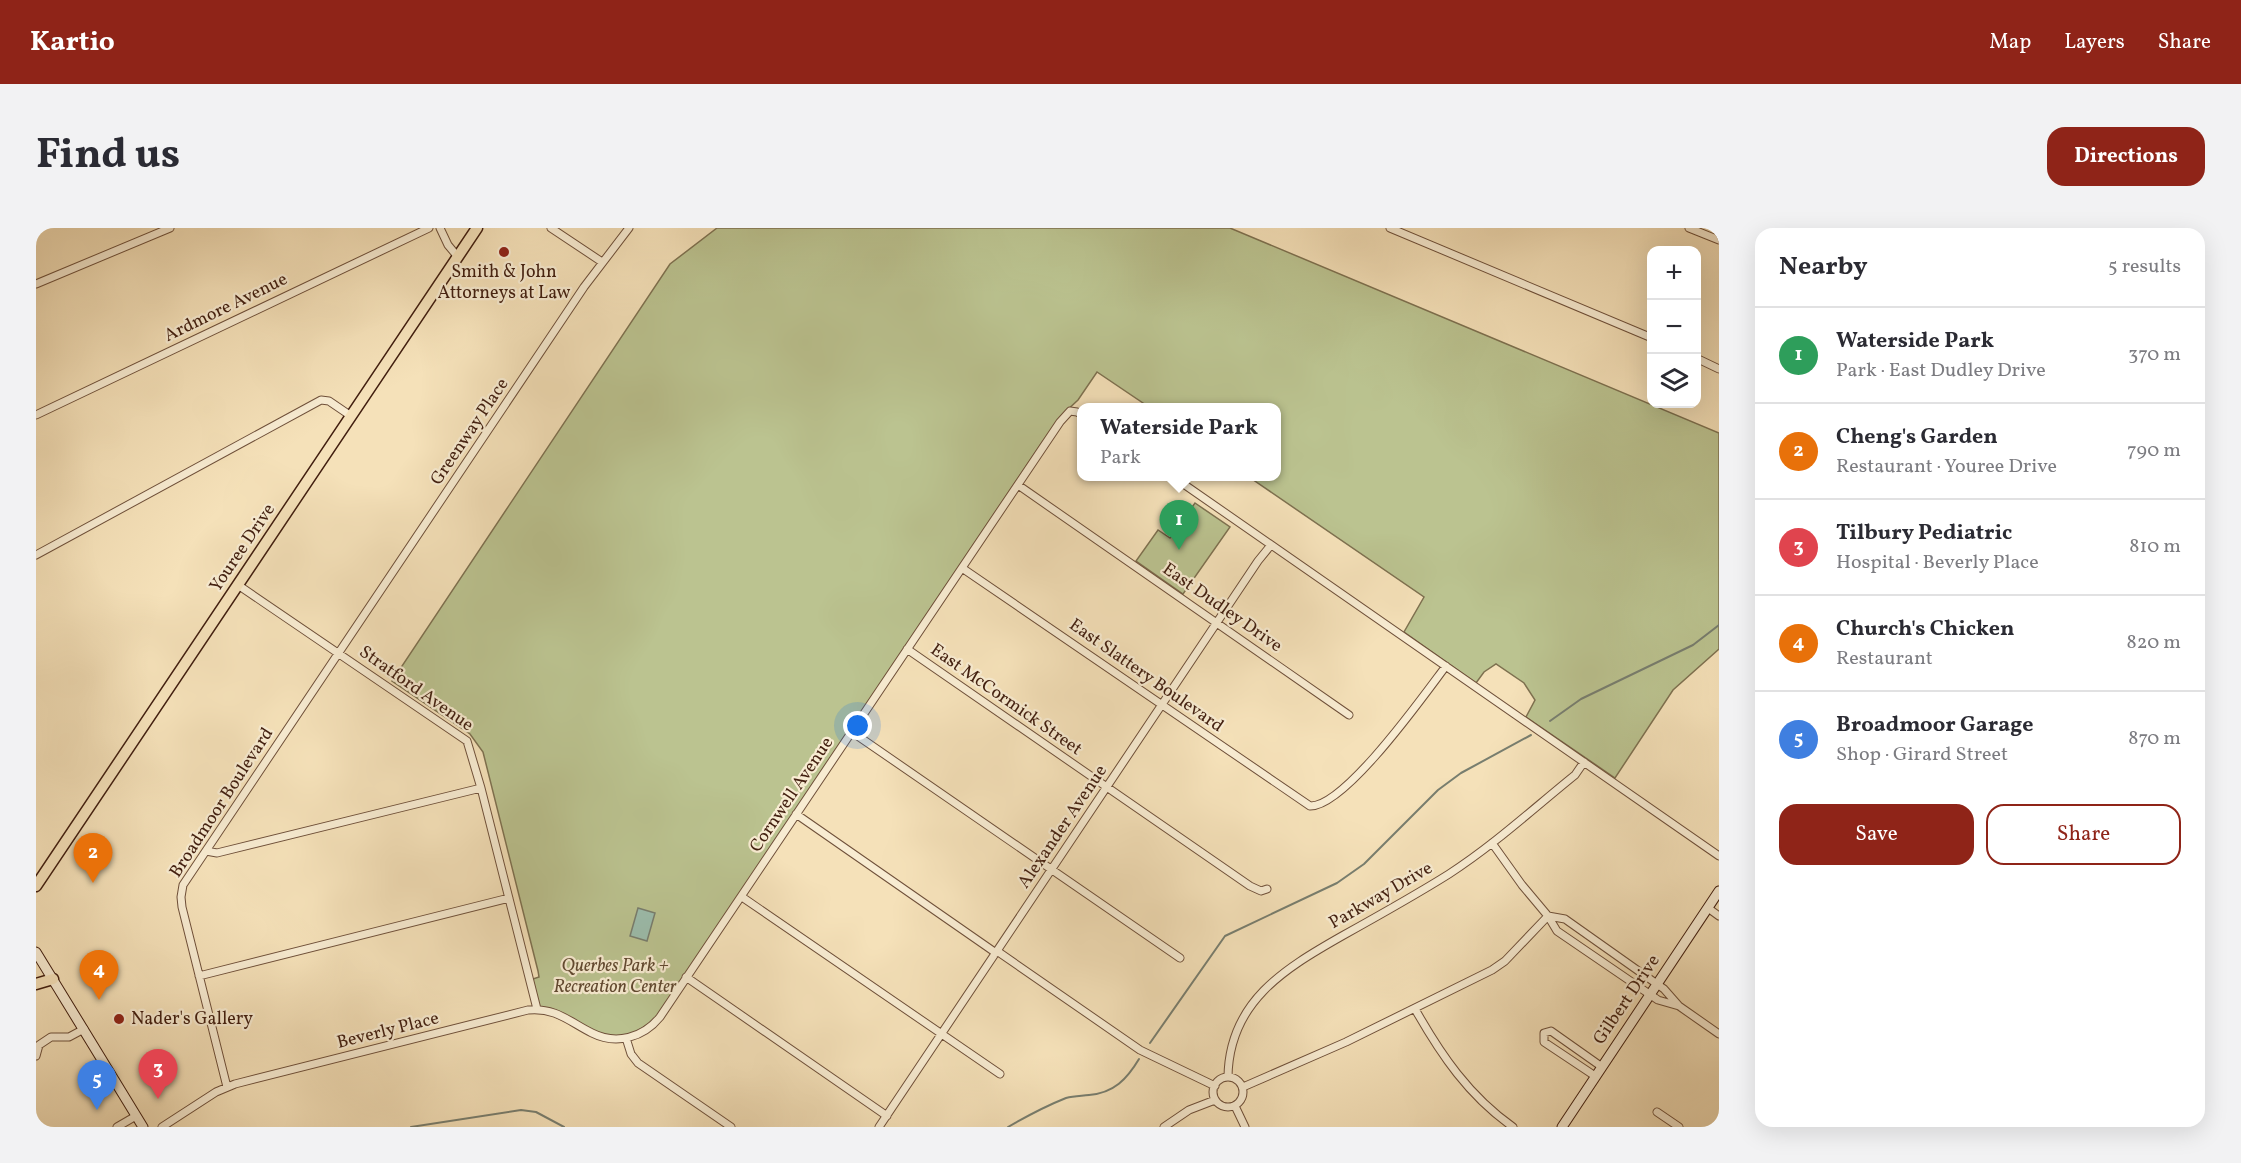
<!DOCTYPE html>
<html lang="en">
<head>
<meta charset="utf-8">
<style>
	:root { --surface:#fff; --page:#f2f2f3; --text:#2b2b33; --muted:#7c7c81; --line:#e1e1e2; --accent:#8f2418 }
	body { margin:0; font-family:Vollkorn,serif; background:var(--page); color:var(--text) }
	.controls { position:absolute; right:18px; top:18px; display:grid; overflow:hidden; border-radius:12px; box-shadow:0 6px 24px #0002 }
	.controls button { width:54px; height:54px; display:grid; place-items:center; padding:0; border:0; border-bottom:2px solid var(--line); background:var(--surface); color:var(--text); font:30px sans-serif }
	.you { position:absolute; left:822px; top:498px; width:21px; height:21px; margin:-15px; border:4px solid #fff; border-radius:50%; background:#1a73e8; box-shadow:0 0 0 9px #1a73e833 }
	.badge { display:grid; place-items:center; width:39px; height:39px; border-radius:50%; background:var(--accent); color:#fff; font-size:20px; font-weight:700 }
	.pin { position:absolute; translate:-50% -50px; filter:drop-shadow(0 2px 3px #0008) }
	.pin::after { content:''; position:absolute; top:32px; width:21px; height:18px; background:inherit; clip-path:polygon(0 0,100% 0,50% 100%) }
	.popup { position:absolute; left:1041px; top:175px; width:204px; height:78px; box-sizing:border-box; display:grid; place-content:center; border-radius:12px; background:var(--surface); filter:drop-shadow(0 2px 4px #0005); font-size:20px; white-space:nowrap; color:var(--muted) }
	.popup b { font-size:22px; color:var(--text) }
	.popup::after { content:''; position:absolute; left:50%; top:100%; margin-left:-12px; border:12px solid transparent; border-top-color:var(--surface) }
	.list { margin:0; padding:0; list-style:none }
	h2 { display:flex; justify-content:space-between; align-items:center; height:78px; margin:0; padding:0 24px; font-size:26px }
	h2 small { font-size:20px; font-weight:400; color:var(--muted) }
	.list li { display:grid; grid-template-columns:39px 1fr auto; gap:18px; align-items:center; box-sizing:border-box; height:96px; padding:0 24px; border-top:2px solid var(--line) }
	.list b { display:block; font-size:22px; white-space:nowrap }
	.list p { margin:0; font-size:20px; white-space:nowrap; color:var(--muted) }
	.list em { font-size:20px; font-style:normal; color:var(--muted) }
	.actions { display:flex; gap:12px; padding:18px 24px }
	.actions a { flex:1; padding:14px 0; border:2px solid var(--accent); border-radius:18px; text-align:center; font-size:21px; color:var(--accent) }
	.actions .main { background:var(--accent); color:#fff }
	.icon { flex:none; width:33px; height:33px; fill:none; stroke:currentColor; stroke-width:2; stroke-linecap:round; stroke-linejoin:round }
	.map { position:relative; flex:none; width:1683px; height:899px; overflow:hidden; border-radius:18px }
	header { display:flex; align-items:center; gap:36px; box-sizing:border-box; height:84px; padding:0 30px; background:var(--accent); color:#fff }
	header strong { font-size:28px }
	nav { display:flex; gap:33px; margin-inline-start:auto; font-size:21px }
	.intro { display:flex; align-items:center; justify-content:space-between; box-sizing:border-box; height:144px; padding:0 36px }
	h1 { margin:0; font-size:42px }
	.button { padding:15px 27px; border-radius:18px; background:var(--accent); color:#fff; font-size:21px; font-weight:700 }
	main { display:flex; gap:36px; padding:0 36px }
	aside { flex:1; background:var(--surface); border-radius:18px; box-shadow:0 6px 24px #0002 }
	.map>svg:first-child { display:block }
</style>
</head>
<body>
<header>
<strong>Kartio</strong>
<nav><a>Map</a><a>Layers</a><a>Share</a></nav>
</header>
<div class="intro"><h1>Find us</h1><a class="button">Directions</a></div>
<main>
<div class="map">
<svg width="1683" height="899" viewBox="0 0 1683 899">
	<rect width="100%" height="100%" fill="#f5e1b9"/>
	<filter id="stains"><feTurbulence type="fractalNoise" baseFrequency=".00333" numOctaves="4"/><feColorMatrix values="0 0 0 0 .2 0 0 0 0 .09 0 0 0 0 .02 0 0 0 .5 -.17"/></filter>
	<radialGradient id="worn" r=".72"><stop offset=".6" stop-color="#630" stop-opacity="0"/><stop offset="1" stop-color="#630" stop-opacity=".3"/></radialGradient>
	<path fill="#bbc390" stroke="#7e7150" stroke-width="1.5" d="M681,0h513l489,205v216l-46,41 -58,88 -89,-61 9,-17 -11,-17 -28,-19 -12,8 -8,11 -72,-51 20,-35 -175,-120 27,-1v-68l-127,-1 -52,-35 -19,28 -15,14 -22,30 -221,330 -160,243 -34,21 -36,-6 -53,-23 -7,-29 9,-3 -1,-6 -55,-219 -13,-18 -78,-53 278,-417z
		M1159,275l35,24 -47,67 -47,-33 22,-31 12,8z"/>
	<path fill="#9cbeae" stroke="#787e6f" stroke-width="1.5" d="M602,680l17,5 -8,28 -17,-5z"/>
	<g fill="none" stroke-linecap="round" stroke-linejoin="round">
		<path stroke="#787e6f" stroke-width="2" d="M1514,493l31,-22 112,-54 26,-20
			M1114,815l75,-107 112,-53 27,-19 74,-74 23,-17 70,-38
			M375,899l110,-17 15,2 28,15
			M972,899c19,-11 38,-21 58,-29 8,-2 15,-2 23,-3 25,-2 38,-16 50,-36"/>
		<g stroke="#6f503a" stroke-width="9">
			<path id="street" d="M404,0l8,17 10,12
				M515,0l51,34
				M1354,0l262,110
				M1653,0l30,12
				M0,56l134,-56
				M1660,130l23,11
				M0,187l393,-187
				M1136,248l547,380
				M982,257l331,230
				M0,327l285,-155 8,1 22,15
				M926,340l348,238c35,1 114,-111 136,-140
				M202,357l229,156 14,47 56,221
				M871,421l343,237 11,5 6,-2
				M816,504l328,226
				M760,586l200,139
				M1456,615l30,42 26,31 9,15 101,69 21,6 40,28
				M170,623l11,2 264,-65
				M706,669l258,177
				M1672,680l11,8
				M961,723l143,99 75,36
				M163,748l310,-78
				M650,749l201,139
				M1379,781c26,46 54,87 98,118
				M590,810l5,16 7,9 93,64
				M0,828l3,-11 12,-8h18l15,-8
				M1559,848l-51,-34v-9l7,-2 51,36
				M1177 864a15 15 0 1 1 30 0a15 15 0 1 1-30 0Z
				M1192,849c1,-75 56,-108 114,-141 36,-20 72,-40 107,-62 45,-29 85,-66 126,-99l9,-13
				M191,859l-45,-180 -1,-10 2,-12 401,-598 45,-59
				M1207,859l103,-45 146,-72 13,-9 43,-45 17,3 99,70 15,17
				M1199,878l10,21
				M1621,884l22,15
				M81,899l19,-11
				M126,899l54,-35 19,-8 293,-74c27,-3 42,12 64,23 24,12 51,5 68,-16l400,-595 10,-11 7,1 5,3
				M843,899l379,-566 13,-16
				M1128,899l25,-17 26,-10"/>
		</g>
		<g stroke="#421f10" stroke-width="11">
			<path id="secondary" d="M0,724l107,175
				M1526,899l157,-236"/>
		</g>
		<g stroke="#421f10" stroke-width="13">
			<path id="primary" d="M0,658l441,-658
				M0,756l17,-5"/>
		</g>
		<use href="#street" stroke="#f8ecd2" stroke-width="7"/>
		<use href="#secondary" stroke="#f8ecd2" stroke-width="9"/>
		<use href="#primary" stroke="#f5e1b9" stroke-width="10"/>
	</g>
	<g fill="#8f2418" stroke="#f8ecd2" stroke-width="2">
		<circle cx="468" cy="24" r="6"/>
		<circle cx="83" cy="791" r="6"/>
	</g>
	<g text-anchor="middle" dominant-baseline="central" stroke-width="4.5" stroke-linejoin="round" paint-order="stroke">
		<g font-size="18" fill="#421f10" stroke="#f8ecd2">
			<text x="468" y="44">Smith &amp; John<tspan x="468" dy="21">Attorneys at Law</tspan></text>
			<text x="95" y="791" text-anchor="start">Nader's Gallery</text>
		</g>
		<g font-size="18" fill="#421f10" stroke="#f8ecd2">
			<text transform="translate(190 80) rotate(-26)">Ardmore Avenue</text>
			<text transform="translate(434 204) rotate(-56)">Greenway Place</text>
			<text transform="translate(207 320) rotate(-56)">Youree Drive</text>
			<text transform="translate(1186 380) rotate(35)">East Dudley Drive</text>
			<text transform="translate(1110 448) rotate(35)">East Slattery Boulevard</text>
			<text transform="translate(380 461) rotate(35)">Stratford Avenue</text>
			<text transform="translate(970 472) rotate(35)">East McCormick Street</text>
			<text transform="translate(756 567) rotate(-56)">Cornwell Avenue</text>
			<text transform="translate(186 575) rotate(-57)">Broadmoor Boulevard</text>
			<text transform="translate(1027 599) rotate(-56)">Alexander Avenue</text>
			<text transform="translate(1345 668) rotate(-30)">Parkway Drive</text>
			<text transform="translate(1591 772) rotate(-56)">Gilbert Drive</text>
			<text transform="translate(352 803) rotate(-14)">Beverly Place</text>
		</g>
		<g font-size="18" font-style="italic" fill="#604830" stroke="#f8ecd2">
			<text x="579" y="738">Querbes Park +<tspan x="579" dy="21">Recreation Center</tspan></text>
		</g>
	</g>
	<rect width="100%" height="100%" filter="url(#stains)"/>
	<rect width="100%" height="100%" fill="url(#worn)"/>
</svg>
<div class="controls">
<button>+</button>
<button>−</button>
<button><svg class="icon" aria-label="layers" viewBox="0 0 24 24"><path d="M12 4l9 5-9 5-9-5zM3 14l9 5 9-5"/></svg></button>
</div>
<div class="you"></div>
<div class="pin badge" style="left:1143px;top:322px;background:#2e9e5b">1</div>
<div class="popup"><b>Waterside Park</b>Park</div>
<div class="pin badge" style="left:57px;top:655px;background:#e8710a">2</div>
<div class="pin badge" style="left:122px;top:871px;background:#e0444e">3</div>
<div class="pin badge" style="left:63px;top:772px;background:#e8710a">4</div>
<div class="pin badge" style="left:61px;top:882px;background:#3f7fe0">5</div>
</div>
<aside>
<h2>Nearby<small>5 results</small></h2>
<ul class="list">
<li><span class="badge" style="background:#2e9e5b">1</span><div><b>Waterside Park</b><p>Park · East Dudley Drive</p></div><em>370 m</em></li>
<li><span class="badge" style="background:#e8710a">2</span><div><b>Cheng's Garden</b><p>Restaurant · Youree Drive</p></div><em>790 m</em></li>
<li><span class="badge" style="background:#e0444e">3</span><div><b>Tilbury Pediatric</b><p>Hospital · Beverly Place</p></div><em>810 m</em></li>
<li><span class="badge" style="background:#e8710a">4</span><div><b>Church's Chicken</b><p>Restaurant</p></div><em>820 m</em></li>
<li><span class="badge" style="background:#3f7fe0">5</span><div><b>Broadmoor Garage</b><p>Shop · Girard Street</p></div><em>870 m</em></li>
</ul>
<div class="actions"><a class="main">Save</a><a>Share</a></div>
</aside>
</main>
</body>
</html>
